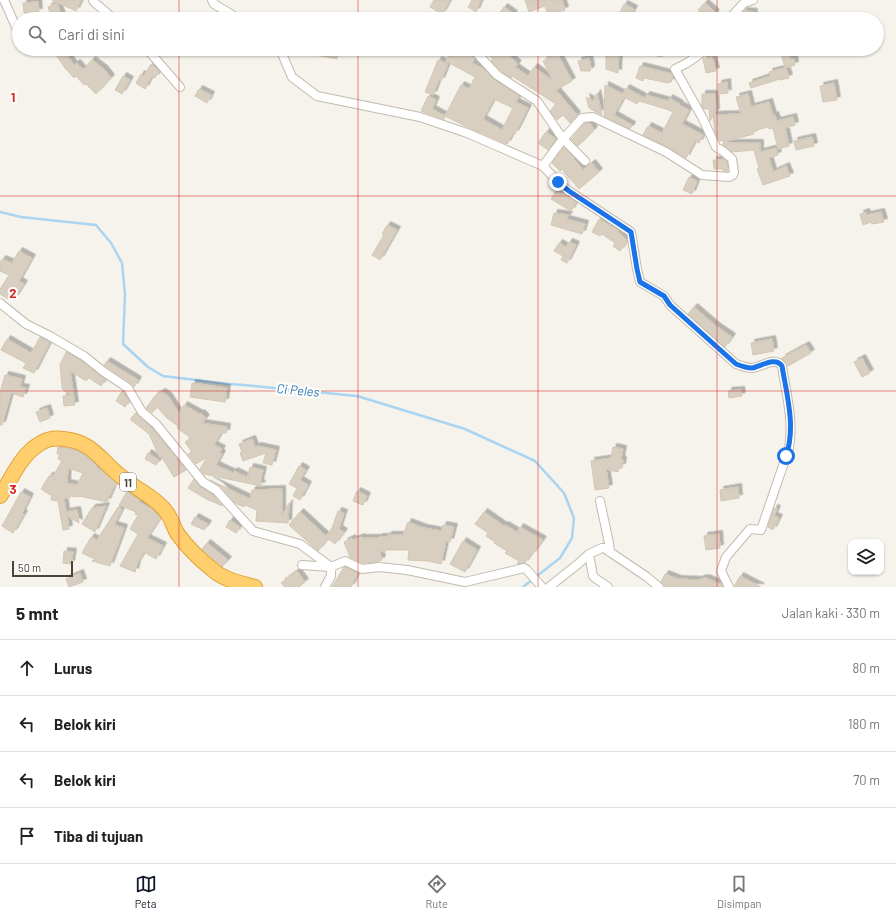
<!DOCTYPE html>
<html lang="id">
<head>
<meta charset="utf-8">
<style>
	:root { --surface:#fff; --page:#f6f6f6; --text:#222; --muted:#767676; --line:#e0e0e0; --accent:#111827 }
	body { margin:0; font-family:Barlow,sans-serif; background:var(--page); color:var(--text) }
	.controls { position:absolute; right:12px; bottom:12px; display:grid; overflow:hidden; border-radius:8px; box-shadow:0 1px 3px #0004 }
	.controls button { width:36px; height:36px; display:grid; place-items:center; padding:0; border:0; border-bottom:1px solid var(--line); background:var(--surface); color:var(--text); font:20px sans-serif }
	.scale { position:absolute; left:12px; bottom:10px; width:61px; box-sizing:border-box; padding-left:4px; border:2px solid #4b4439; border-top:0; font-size:11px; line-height:14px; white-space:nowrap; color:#4b4439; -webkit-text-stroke:3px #fff; paint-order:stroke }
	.stop { position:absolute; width:12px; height:12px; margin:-9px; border:3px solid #1a73e8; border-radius:50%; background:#fff }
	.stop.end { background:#1a73e8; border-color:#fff; box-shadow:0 1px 4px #0008 }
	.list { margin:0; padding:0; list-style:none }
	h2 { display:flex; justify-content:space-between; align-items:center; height:52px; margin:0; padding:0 16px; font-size:17px }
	h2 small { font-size:13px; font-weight:400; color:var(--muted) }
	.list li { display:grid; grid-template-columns:26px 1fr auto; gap:12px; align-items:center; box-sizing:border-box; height:56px; padding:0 16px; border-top:1px solid var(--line) }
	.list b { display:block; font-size:15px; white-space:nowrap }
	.list em { font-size:13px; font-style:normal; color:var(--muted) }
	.icon { flex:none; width:22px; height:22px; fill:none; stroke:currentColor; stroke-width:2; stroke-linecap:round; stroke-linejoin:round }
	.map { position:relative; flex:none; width:896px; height:587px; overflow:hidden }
	.search { position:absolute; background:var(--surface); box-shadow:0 1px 3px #0004; left:12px; right:12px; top:12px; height:44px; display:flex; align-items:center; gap:10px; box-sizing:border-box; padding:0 14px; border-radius:22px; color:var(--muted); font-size:15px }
	.sheet { height:276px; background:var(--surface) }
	nav { display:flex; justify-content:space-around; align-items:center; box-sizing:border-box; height:56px; border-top:1px solid var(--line); background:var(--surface); font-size:11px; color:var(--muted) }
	nav a { display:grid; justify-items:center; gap:2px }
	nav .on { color:var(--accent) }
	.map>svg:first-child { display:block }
</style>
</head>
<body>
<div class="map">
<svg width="896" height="587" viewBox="0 0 896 587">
	<defs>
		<filter id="shadow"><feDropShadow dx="3.5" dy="-3.5" stdDeviation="0" flood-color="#0004"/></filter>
	</defs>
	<rect width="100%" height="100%" fill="#f6f3ec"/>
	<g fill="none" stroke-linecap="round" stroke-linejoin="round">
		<path stroke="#a9d4f2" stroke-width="2.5" d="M0,212l21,5 75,8 15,18 11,20 3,31 -2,50 25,23 15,9 66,8 15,1 113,11 108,33 70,32 29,32 10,25 -2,20 -12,20 -37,29"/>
	</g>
	<path fill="#d8cfc1" stroke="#d3c7b4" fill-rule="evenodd" filter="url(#shadow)" d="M52,0h29l-5,11z
		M434,0h16l-8,14 -12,-7z
		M472,0h9l-5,12 -8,-5z
		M525,0h37l3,10 -17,5 -3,-9 -16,6z
		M38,2l1,10 -15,1 -1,-10z
		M57,3l6,16h-11l-4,-12z
		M705,3l11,10 -5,6h-4l-9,-9z
		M624,4l10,5 -5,10h-12z
		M504,7l10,7 -4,5h-6l-6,-4z
		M744,11l10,1 -1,7h-13v-4z
		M315,49l23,1 -1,9 -22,-4z
		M452,49h7l13,7 2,3 -2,4 12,6 10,11 25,16 -3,6 12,6 -13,26 -2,-1 -6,11 -40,-17 -22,-11 16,-31 8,4 6,-12 -29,-16zM494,99l19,9 -11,22 -19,-11z
		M480,49h21l9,6 -1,1 9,8 -3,3 13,9 6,-9 19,14 -10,-20 14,-8 15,28 -16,9 21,25 -7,8 -7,-8 -6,5 -7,-9 6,-7 -44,-28 -1,2 -10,-7 -10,-10 2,-2z
		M590,49h29l-1,24 -12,-4v-14l-16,-2z
		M657,49h24v3l-23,5z
		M780,49h8l2,11 4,-1 1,6 -9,3 3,10 -9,2v-1l-29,9 -2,-5 21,-7 -1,-4 16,-4z
		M63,50l11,15 3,-2 6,7 9,-10 12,9 7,9 -15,16 -10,-10 -2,1 -8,-9 -2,2 -9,-10 -9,-13z
		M712,57l4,14 -10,2 -3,-14z
		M589,58l2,10 -1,3h-9l-3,-10z
		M438,60l10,4 -7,17 -2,-1 -6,15 -8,-3z
		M151,64l8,7 -4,7 -3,-2 -7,13 -9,-6 5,-9 3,2z
		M640,66l32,8 1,2 -2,6 -3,1 -24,-5 -1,3 -7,-3z
		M123,76l7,4 -8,14 -7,-4z
		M727,82l1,11 -9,1 -1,-10z
		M834,83l3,17 -14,2 -3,-16z
		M605,85l18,9 3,-6 19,10 1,-3 22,6 1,-3 11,6 -1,1 10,5 -7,14 21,11 -4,8 -4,-2 -9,17 -18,-11 -25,-12 5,-9 14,7 11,-21 -7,-3 -27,-8 -2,3 -13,-7 -10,18 18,10 -2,4 -26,-13z
		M199,89l12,6 -4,8 -12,-7z
		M597,93l5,22 -13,-7 -3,-11 7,4z
		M702,94h13l1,17 -6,10 -1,-12h-5l-2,-3z
		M748,94l3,13 18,-5 4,14 2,-1 2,6 16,-4 2,8 -10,3 4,18 -11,3 -5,-21 -4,1 -1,-2 -15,4 1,3 -31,8v-2l-4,1 -4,-9 -2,-17 28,-1 -5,-17z
		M428,96l8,4 -4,9 13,7 -1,3 -23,-8z
		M585,123h5l4,7 -16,16 -7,-7z
		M546,132l10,7 -8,11 -10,-7z
		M812,137l2,9 -18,4 -2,-9z
		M723,143h37v9l16,-4 2,7 -9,3 4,14 13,-6 4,10 -27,9 -6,-16 2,-1 -5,-18 -22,2 -9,-7z
		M564,147l11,11 -1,1 9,11 9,-7 7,9 -20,17 -17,-20 -2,2 -8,-8z
		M723,158l4,4 1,9h-5v-2h-9l-1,-9h10z
		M689,177l8,4 -5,13 -9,-4z
		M556,191l20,11 -5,9 -20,-12z
		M866,212l1,3 14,-3 3,10 -12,2 -1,-2 -8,3 -3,-11z
		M554,213l15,2 -3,4 19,5 -3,10 -31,-9z
		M599,219l20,12 -1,1 8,7 1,3 -7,9 -7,-5 2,-3 -13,-9 -2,2 -8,-4z
		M387,225l10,5 -17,30 -8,-5 12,-20 -2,-1z
		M569,242l7,3 -9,18 -6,-3 2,-4 -9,-5 5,-8 7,4z
		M19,251l13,7 -13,23 5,3 -9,14 -5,-3 -2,4 -8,-5v-5l9,-14 -9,-4v-8l2,-4 10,4z
		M694,307l22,19 16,11 -7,10 -37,-33z
		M40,337l10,5 -16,31 -11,-5 3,-5 -25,-13 6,-11 24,14z
		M772,339l2,12 -21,4 -2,-12z
		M806,345l5,8 -23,13 -6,-8z
		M66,352l15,9 24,18 -4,7 -12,-8 -3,3 -16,-10 5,34 -11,1 -1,-10 9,-1 -9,-5 -1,-3 -2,-22z
		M862,358l8,15 -8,4 -8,-15z
		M107,361l31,19 -4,7 -3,-4 -27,-18z
		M5,375l17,4 -2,8 6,1 -3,9 -12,-4 -9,32h-2v-33z
		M192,383l35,5 -2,14 -35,-5z
		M741,390l1,6 -13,2 -1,-7z
		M122,391l7,10 -4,6 -9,-6z
		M162,392l6,4 11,17 5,-8 16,9 1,-1 5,5 -4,5 25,4 -1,6h-5l-7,12 8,4 -2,3 2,2 -6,11 17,8 1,-2 15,7 -1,-3 2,-8 13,3 -3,13 2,1 -1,2 -57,-12 -4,-5 7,-12 -11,7 -8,-10 4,-2 -7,-10 6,-4 -14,-10 1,-2 -11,-8 -10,-11 -5,6 -6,-5 9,-12z
		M47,408l3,10 -10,4 -4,-10z
		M136,413l16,15 23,28 2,5 1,-1 8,10 -12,7 -13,-21 -1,2 -11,-24 -18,-14v-2z
		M252,439l3,8 3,-1 18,4 -4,15 -9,-2 3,-10 -23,8 -3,-8 2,-1 -3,-8z
		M58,447l14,2 13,6 11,10v2l5,3 16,14 -2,3 -1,-1 -7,16 -28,-6v1l-9,-1v2h-6l2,14 11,-2 2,13 -12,-7 2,13 -6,1 -5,-29 -7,-1 1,-4 -11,-7 8,-13h4l9,-15 -4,-2 2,-5h-3zM68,468l15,5 -6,12 -10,-2z
		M613,447l10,2 -2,10 2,1 -1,7h-3l-1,5 -12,-3 3,19 -14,2 -4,-29 20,-3z
		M148,453l11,7 -3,5 -11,-6z
		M299,466l7,4 -6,10 8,5 -8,15 -7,-4 4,-8 -8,-4z
		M194,479l6,8 12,7 11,12 -17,-7 -18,-11z
		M210,480l40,19 2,-9 30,-1v27l7,-13 -1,20 -32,-2 1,-11 -12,-5 -1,2 -9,-4 -15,-17z
		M738,487l1,11 -18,3 -1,-11z
		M357,491l10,5 -4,9 -10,-4z
		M21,492l9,5 -8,16 2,1 -11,19 -11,-7z
		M127,492l13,8 -1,2 13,7 9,10 -2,3 -1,-1 -11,17 16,8 -7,13 -12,-7 -7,12 -2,8 -15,-6 18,-32 -8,-5 8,-14 -3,-1 1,-2 -17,-7z
		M106,506l-11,26 -13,-8 10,-16z
		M118,507l4,2 -8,16 10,3 -14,38 -18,-5 3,-2 -13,-6 9,-16 6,3z
		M774,508l3,1 -3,7 5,2 -6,12 -5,-3z
		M338,511l6,2 -5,16 5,3 -9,12 -7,-5 -10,12 -29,-26 11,-13 26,24 6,-8z
		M484,512l20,14 1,-1 12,7 3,-5 23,13 -11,15 -1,-1 -6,9 -8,1 2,-3 -14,-8 2,-2 -13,-8 1,-1 -9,-6 2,-3 -13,-9z
		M195,517l13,7 -4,6 -13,-6z
		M230,520l10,7 -4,6 -10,-6z
		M408,522l16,6 17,3 2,-6 11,2 -4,15 -4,-1 -5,23 -13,-3 -20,-1 1,-10h-24v2l-5,-1 2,9 -6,2 -13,1 -13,-6 -6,-15 8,-4 1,2 8,-3 1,1h17v-1h9v-2h15z
		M719,534l1,14 -14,2 -2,-14z
		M463,541l14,9 -12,22 -15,-8z
		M207,543l21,17 -6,7 -20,-18z
		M64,551l9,1 -2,12 -8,-1z
		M344,567l14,6 -7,14h-19z
		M297,571l8,11 -6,5h-14l-4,-4z
		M80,573l3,9 -14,5 -3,-8z
		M665,574l13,5 22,1v-1l6,-1 16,7 1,2h-59l-3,-5z
		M740,576l21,11h-27z"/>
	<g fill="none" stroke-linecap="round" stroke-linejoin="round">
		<g stroke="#c2bbae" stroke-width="10">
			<path id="street" d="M4,0l15,34
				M93,0l1,2 20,17
				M212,0l2,4 25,15
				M415,19h2
				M729,19l15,-16 9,-3
				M27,49l1,1
				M147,49l33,38
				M280,49l12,28 25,19 103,21 47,16 76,33 15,16 11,9 62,41 6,37 3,13 24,14 6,9 66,59c6,2 10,4 16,4 10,-1 23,-12 30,-2 4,27 12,55 7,82l-28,82 -11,-1 -24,28 -5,14 8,16
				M473,49l24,26 40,26 26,38 22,22
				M543,166l20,-27 19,-21 11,-1 73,35 36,23 27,2 4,-2 1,-3 -2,-13 -8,-7 -8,-5 -14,-30 -27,-48 12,-6 20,-14
				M0,303l26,21 24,12 34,20 20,16 24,16 14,24 14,12 47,58 13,8 37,41 47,13 31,23 14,-6 17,8 17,-2 28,3 58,12 59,-14 2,1 16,18
				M600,501l9,42 1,9
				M589,554l4,22 2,2 13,9
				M302,565l29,2v9l-6,11
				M549,587l29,-23 11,-10 13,-6h2l43,29 12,10"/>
		</g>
		<g stroke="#e0a43c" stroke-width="16">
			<path id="highway" d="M0,496c12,-18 21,-42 41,-53 6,-4 15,-5 23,-4 30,3 37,23 59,39 13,11 30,18 41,31 8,9 8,15 13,24 10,14 22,26 36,37 11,10 28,13 42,17"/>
		</g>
		<use href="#street" stroke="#fff" stroke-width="8"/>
		<use href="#highway" stroke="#ffcf6e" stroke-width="14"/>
	</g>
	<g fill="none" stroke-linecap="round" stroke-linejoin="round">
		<path stroke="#1a73e8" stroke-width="5" d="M558,182l11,9 62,41 6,37 3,13 24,14 6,9 66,59c5,2 10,4 16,4 10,-2 23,-12 30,-2 5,30 14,61 4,90"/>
	</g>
	<path fill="none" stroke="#d62828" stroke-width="1" stroke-opacity="0.55" d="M179,0v19M358,0v19M538,0v19M717,0v19M179,49v538M358,49v538M538,49v538M717,49v538M0,196h896M0,391h896"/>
	<g text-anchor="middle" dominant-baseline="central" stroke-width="4" stroke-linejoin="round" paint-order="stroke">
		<rect fill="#fff" stroke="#817c74" stroke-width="1" x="120" y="473" width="16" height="18" rx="3"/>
		<g font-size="11" font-weight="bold" fill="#4b4439">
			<text x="128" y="482">11</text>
		</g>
		<g font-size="13" font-style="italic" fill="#2e7ab2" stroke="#fff">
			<text transform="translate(298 390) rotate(5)">Ci Peles</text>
		</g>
	</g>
	<g font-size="13" text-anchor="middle" font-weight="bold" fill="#d62828" stroke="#fff" stroke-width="4" stroke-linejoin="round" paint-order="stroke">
		<text x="13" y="102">1</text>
		<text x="13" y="298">2</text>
		<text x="13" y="494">3</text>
	</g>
</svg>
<div class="controls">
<button><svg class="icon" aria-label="layers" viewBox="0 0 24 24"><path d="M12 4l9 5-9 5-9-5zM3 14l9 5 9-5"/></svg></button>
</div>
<div class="scale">50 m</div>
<div class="stop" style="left:786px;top:456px"></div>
<div class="stop end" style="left:558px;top:182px"></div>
<div class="search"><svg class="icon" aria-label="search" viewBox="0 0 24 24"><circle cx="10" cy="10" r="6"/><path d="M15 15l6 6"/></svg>Cari di sini</div>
</div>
<section class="sheet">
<h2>5 mnt<small>Jalan kaki · 330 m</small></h2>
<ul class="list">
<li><svg class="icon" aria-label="ahead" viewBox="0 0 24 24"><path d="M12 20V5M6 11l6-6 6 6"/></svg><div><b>Lurus</b></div><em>80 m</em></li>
<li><svg class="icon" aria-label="left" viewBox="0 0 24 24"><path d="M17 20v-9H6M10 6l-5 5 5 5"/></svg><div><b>Belok kiri</b></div><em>180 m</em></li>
<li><svg class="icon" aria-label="left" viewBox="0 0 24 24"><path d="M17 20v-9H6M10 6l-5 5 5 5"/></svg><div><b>Belok kiri</b></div><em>70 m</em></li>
<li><svg class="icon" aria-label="arrive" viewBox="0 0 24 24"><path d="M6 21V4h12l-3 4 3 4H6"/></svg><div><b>Tiba di tujuan</b></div></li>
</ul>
</section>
<nav>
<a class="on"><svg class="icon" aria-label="map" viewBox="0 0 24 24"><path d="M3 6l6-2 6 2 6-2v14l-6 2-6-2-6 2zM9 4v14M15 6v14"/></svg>Peta</a>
<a><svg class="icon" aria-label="directions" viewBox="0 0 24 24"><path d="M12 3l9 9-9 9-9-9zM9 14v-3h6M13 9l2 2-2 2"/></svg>Rute</a>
<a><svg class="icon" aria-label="saved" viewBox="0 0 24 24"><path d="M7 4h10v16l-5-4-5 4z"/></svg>Disimpan</a>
</nav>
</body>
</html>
